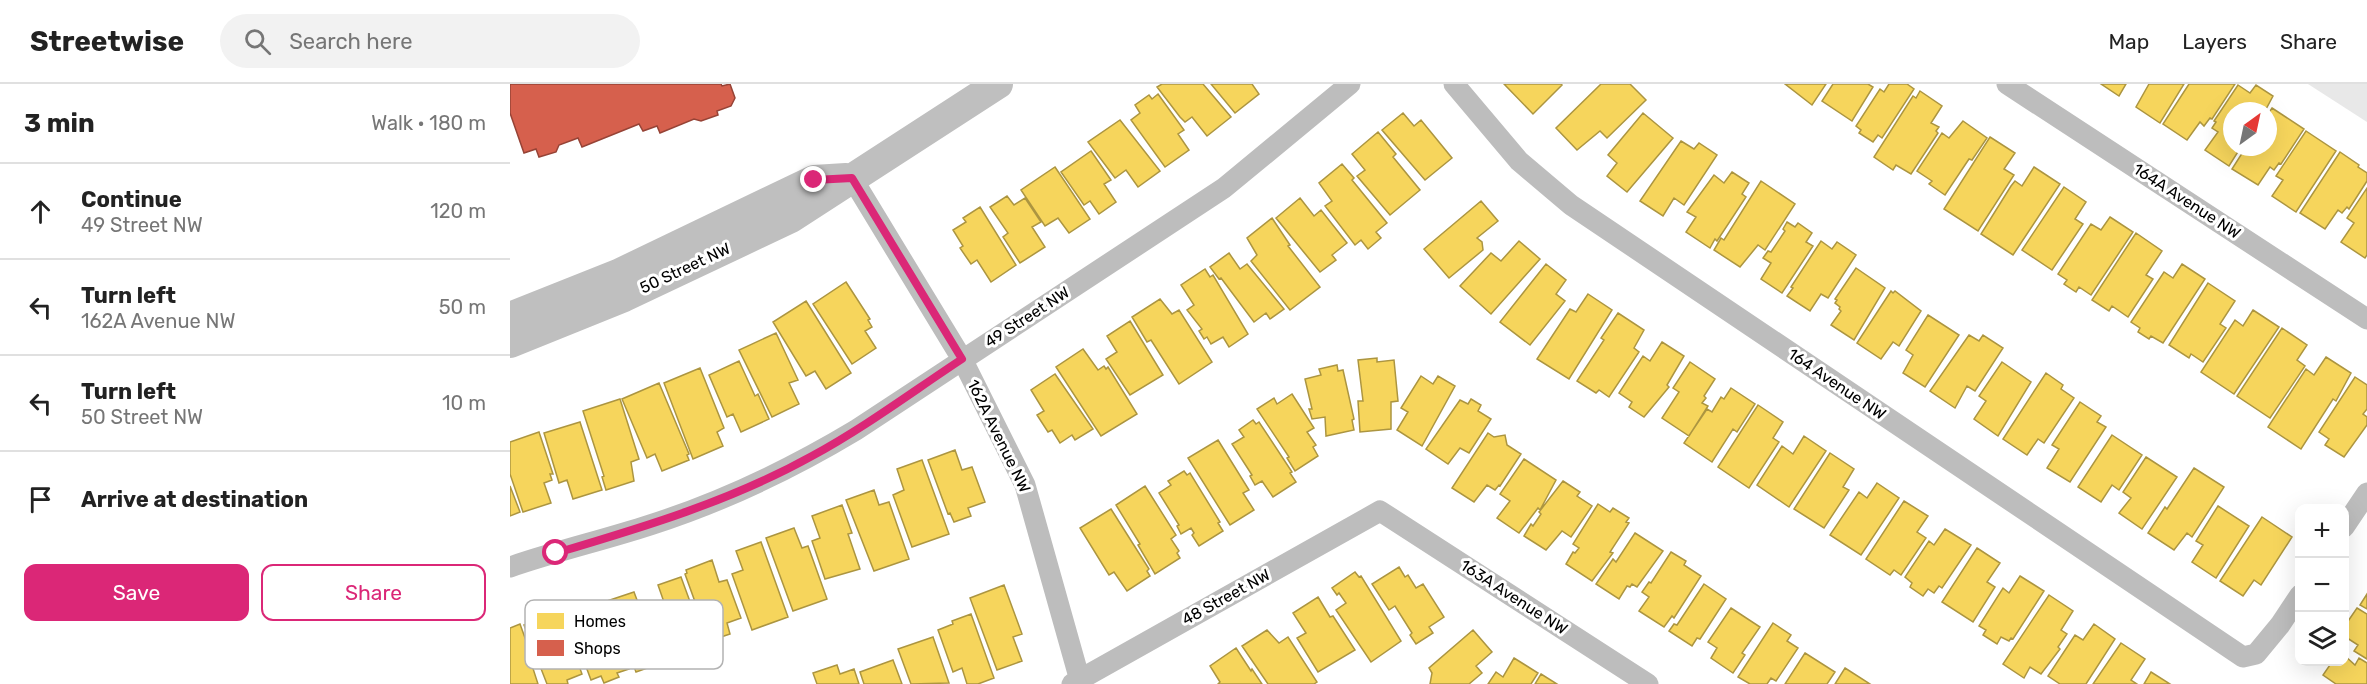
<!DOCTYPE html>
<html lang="en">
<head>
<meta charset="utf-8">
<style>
	:root { --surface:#fff; --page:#f2f2f2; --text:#222; --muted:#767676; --line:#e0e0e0; --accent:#db2777 }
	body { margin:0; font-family:Rubik,sans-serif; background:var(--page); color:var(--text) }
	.controls { position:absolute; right:18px; bottom:18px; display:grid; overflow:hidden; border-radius:12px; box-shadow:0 6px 24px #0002 }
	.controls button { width:54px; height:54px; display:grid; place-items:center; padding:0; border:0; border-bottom:2px solid var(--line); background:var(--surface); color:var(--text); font:30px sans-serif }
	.compass { position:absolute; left:1713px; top:18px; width:54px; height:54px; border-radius:50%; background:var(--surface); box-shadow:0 6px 24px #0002; rotate:33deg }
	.stop { position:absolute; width:18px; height:18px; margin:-14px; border:4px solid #db2777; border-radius:50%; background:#fff }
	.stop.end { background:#db2777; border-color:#fff; box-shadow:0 2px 6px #0008 }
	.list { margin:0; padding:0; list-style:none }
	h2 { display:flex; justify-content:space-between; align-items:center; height:78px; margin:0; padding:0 24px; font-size:26px }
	h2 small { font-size:20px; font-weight:400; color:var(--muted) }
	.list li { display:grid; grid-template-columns:39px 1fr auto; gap:18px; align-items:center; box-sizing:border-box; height:96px; padding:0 24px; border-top:2px solid var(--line) }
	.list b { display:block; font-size:22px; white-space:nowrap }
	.list p { margin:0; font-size:20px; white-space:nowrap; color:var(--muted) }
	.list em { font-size:20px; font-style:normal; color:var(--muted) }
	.actions { display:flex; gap:12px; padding:18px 24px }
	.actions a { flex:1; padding:14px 0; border:2px solid var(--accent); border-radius:12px; text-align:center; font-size:21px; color:var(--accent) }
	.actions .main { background:var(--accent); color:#fff }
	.icon { flex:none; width:33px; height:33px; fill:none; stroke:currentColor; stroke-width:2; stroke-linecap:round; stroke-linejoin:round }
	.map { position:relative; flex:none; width:1857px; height:600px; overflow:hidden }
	header { display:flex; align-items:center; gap:36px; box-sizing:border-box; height:84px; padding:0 30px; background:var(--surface); border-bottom:2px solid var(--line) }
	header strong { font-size:28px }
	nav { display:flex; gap:33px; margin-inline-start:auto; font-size:21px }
	.search { width:420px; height:54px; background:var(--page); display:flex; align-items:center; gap:15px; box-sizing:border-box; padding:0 21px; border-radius:33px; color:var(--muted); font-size:22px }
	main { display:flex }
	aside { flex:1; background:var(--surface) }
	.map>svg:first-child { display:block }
</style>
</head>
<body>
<header>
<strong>Streetwise</strong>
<div class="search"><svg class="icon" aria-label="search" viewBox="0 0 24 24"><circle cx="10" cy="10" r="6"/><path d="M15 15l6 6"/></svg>Search here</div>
<nav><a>Map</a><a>Layers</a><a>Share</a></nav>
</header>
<main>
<aside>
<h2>3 min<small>Walk · 180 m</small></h2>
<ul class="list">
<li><svg class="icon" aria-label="ahead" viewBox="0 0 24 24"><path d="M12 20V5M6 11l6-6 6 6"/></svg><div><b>Continue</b><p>49 Street NW</p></div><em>120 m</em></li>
<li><svg class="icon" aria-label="left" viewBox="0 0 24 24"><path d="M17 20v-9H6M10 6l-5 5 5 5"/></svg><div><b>Turn left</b><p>162A Avenue NW</p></div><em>50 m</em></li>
<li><svg class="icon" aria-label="left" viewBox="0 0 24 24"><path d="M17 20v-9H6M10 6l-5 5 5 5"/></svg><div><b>Turn left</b><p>50 Street NW</p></div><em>10 m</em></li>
<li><svg class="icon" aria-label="arrive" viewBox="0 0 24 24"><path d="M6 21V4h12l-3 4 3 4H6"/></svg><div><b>Arrive at destination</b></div></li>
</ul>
<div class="actions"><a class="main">Save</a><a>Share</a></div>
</aside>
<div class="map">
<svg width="1857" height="600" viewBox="0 0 1857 600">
	<rect width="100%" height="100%" fill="#fff"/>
	<path fill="#e8e8e8" d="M1799,0h58v38l-59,-38z"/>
	<path fill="#f6d55c" stroke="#ac9540" stroke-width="1.5" d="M652,0h41l28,33 -24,19 -15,-19 -7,5 -5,-5 -23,-30z
		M701,0h41l7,10 -24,19z
		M994,0h57l1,1 -29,29z
		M1091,0h29l16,16 -39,38 -7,-7 -23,19 -21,-22z
		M1275,0h41l-14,21z
		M1323,0h35l5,3 -21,34 -30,-20z
		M1379,0h18l7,5 -32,49 -4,-3 -5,7 -14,-9 2,-3 -5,-4 24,-37 4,3z
		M1591,0h25l-7,12z
		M1639,0h35l-24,39 -24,-16z
		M1679,0h46l-23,35 -2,-1 -6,8 -4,-4 -13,18 -24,-16z
		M1728,1l12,8 6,-8 17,11 -8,15h-33v36h9l-12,19 -24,-16 13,-18 -6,-4 4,-6 -2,-1z
		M1410,7l22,15 -11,17 8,4 -3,4 2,2 -27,41 -15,-9 -3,5 -19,-13 39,-61 3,2z
		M648,10l26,36 -6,4 11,16 -24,17 -34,-47 9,-7 -5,-8 14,-10 3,4z
		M1762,24l32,21 -23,35 -2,-1 -5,7 -4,-3 -12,18 -26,-16 14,-22h22v-33z
		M893,29l11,13 7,-6 31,38 -27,22 -43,-50z
		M1133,29l30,25 -46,54 -20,-16 10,-13 -9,-8z
		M610,36l40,51 -22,16 -12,-17 -11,8 -27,-36z
		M1453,37l24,17 -15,22 -3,-1 -24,36 -16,-11 3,-3 -15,-10 25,-38 7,5z
		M1796,47l30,20 -40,61 -24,-16 11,-16 -7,-4z
		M868,48l18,22 -3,3 27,33 -30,25 -33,-39 8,-6 -13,-16z
		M1480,53l25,16 -11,16 10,6 -36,56 -34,-22z
		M1171,57l13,8 5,-6 18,12 -33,50 -10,-7 -11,18 -23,-15z
		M581,67l20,29 -7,4 12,18 -17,12 -9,-13 -6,4 -23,-33z
		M1830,68l19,13 -1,2 9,6v8l-18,28 -2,-2 -5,6 -4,-3 -13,19 -25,-16z
		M832,80l12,14 -2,2 35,43 -11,9 5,6 -13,11 -7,-9 -6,5 -30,-39 7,-5 -13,-18z
		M545,83l35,52 -21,14 -11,-15 -13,8 -24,-36z
		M1524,83l26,17 -47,71 -32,-21 30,-48 4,-5 7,5z
		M1222,88l17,11 -7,11 4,3 -29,44 -2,-2 -5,9 -24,-16 10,-15 -9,-5 27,-37 10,8z
		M1251,97l34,23 -30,46 -7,-5 -18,22 -26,-17 7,-12 3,2z
		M1554,103l22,15 -11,17 8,5 -31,46 -30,-20z
		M1857,104v67l-2,3 -24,-16 13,-19 -7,-5z
		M497,112l7,9 11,-7 16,24 -9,5 13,20 -25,16 -17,-26 5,-4 -18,-26z
		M790,114l14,18 7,-6 26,33 -15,12 4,5 -16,12 -44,-54z
		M971,117l17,20 -21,17 5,4 1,8 -34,28 -25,-29z
		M470,123l36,58 -25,17 -14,-22 -6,4 -11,-16 3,-2 -10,-16 13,-8 -3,-4z
		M1600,133l23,15 -42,63 -12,-8 -3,5 -12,-8 3,-4 -9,-6 33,-50 10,6z
		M762,134l18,27 -2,1 32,41 -30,23 -39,-49 6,-6 -10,-17z
		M1277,138l8,5 3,-4 14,10 -6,9 7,4 -31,47 -21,-14 10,-16 -8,-5 5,-7 3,1 14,-21 -2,-2z
		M1626,149l26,18 -16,24 7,4 -25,38 -16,-11 -3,5 -17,-11z
		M1009,157l21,18 -49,55 -31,-28 31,-33 10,8z
		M1311,157l11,8 5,-7 19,13 -28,43 -7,-4 -11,17 -23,-15 6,-8 -2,-1z
		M719,169l11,16 7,-5 37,45 -14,10 -4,-6 -12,9 -33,-44 -2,1 -9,-12z
		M1036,180l20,16 -10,14 9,7 -35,44 -30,-23z
		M1672,180l23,15 -42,64 -12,-7 -2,3 -11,-7 2,-4 -9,-6 33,-50 9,6z
		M1346,184l29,20 -31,52 -23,-15 10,-14 -2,-2 1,-2 -5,-4 2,-3 -2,-1z
		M695,185l5,8 3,-2 35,59 -19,13 -6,-10 -12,7 -4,-7 -3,2 -5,-8 3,-2 -15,-19 7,-5 -13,-20z
		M336,198l24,37 -2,1 4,7 -7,4 11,17 -24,16 -39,-60z
		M1698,199l27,18 -15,23 6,4 -23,34 -12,-8 -2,4 -20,-13z
		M1381,207l2,2 2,-2 26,20 -22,35 -6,-4 -12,17 -24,-16z
		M1078,210l24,16 -43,69 -32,-20 33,-50 6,3z
		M650,215l12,15 7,-4 33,52 -33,22 -28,-44 -4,2 -15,-25z
		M296,217l45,72 -25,16 -11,-18 -9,5 -33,-54z
		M1743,226l26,17 -45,67 -33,-22 34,-52 8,6z
		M1108,229l26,17 -10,18 5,4 -30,45 -10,-7 -3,3 -19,-12 27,-41 -3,-2z
		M1418,231l31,20 -34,52 -22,-14 10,-18 -7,-5z
		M620,237l33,54 -33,20 -24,-36 11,-7 -10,-16z
		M1772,244l25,17 -10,15 8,6 -35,52 -33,-22z
		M266,249l22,47 -9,3 10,21 -27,13 -33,-67z
		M1459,251l10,6 4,-6 20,13 -28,43 -8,-5 -12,22 -25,-17z
		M1152,258l22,14 -17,29 2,2 -25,30 -15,-10 3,-5 -13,-9 24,-37 7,5z
		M573,265l15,21 6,-4 2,3 2,-2 29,47 -36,22 -45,-69z
		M1816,273l25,16 -15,28 -3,-2 -32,50 -33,-22 38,-58 8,6z
		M867,274v4l17,-2 4,41 -7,1v27l-31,3 -2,-31h5l-5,-41z
		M229,277l16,35 3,-2 11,25 -28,13 -8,-18 -6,3 -18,-42z
		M1180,278l25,17 -11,17 2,2 -4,5 6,3 -19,30 -27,-18 17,-26 -6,-4z
		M1492,278l29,20 -33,54 -24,-17 12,-18 -7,-5z
		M827,281l1,6 5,-1 11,49 -2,1 2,10 -28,6 -1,-19 -13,2 -3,-10h3l-7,-30 16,-4 -2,-6z
		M190,284l24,60 -7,4 6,14 -30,13 -29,-76z
		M1536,289l17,12 -2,4 13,9 -30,45 -6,-4 -11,16 -24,-16z
		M545,290l38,55 -18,11 -3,-5 -12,8 -8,-13 -4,2 -11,-17 7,-4 -13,-21z
		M911,292l12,8 5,-8 17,10 -33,60 -25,-16 11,-18 -7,-4z
		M1845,293l12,8v24l-4,5 4,3v8l-23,32 -19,-12 4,-6 -10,-7z
		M149,299l30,71 -2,1 2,5 -27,11 -7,-17 -8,4 -25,-59z
		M1221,304l24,16 -18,28 -4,-3 -21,33 -28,-19 23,-34 5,3 9,-15 3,2z
		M782,310l22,34 -7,4 9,13 -3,2 5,9 -23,15 -8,-13 2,-1 -32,-48 17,-11 3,6z
		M110,315l19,60 -8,3 3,19 -28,9 -4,-13 2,-1 -21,-65z
		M961,315l10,6 -3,6 13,8 -22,34 -9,-5 -12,16 -22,-15 34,-49 8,4z
		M1570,318l21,14 -4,6 9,5 -36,55 -23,-14 12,-19 -7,-4z
		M1248,321l25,17 -10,16 6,4 -30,46 -31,-21z
		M743,336l3,4 3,-2 33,50 -2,1 6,9 -23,15 -11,-16 -7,4 -5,-9 2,-1 -20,-31 12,-7 -5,-7z
		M70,338l22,68 -29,9 -6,-19 -8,3 -15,-50z
		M29,348l14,42h-3l2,6 -8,3 7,20 -28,9 -13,-38v-32z
		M978,349l6,4 11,-2 2,10 14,9 -21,32 -1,-1 -4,5 -8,-5 -13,17 -22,-14z
		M1602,351l30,20 -23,35 -7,-5 -11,17 -23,-15z
		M1294,352l22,15 -37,56 -32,-22 25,-39 11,8z
		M708,356l31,50 -6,3 11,17 -24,15 -42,-67z
		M445,366l7,20 10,-3 13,35 -17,6 3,8 -17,6 -4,-9 -2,1 -20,-54z
		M1320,369l24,16 -11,18 6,3 -25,38 -30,-19z
		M1636,373l31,20 -35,52 -23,-16 12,-15 -8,-6z
		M1014,375l32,21 -16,30 -2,-2 -19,25 -22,-15 13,-17 -10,-7z
		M412,376l27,74 -37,13 -19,-52 11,-5 -7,-21z
		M1684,384l30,19 -32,50 -5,-4 -13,17 -26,-17 17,-26 2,2z
		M674,387l3,4 3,-2 30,49 -2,1 5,8 -24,15 -7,-11 2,-2 -3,-5 -10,6 -4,-8 2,-1 -20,-32 12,-8 -3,-4z
		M1053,397l17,11 -3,4 15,10 -21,31 -9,-6 -16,19 -22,-14 7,-12 2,2 8,-12 -2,-2z
		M1367,399l22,15 -38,57 -31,-20 29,-43 8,6z
		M0,402l10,26 -10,4z
		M635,402l31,49 -5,4 8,12 -2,2 3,5 -25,16 -17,-29 2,-1 -24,-39z
		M364,406l5,15 10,-3 20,57 -35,12 -28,-71z
		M1394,417l24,15 -11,16 9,6 -25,37 -7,-5 -4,5 -24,-16z
		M1088,420l12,8 3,-4 16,10 -3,4 3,1 -19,29 3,1 -21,28 -26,-17 7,-12 2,1 4,-5 -6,-4z
		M332,421l10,28 -4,1 12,35 -35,10 -13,-38 8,-3 -8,-22z
		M1708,422l31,20 -33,52 -24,-16 11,-17 -7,-4z
		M601,425l38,60 -2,2 3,5 -23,15 -13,-19 -5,3 -29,-47z
		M1752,433l30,20 -31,48 -7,-5 -11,16 -23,-15z
		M284,444l8,20 6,-2 19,53 -34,12 -27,-73z
		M1435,445l26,16 -29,43 -3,-2 -5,7 -6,-4 -5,7 -13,-9 2,-4 -7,-6 24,-36 5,4z
		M1125,449l28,18 -26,36 -5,-3 -2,3 -3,-1 -8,13 -23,-15 17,-25 3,3z
		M251,458l27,75 -36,13 -20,-56 11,-4 -7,-19z
		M1467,464l23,15 -13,19 8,5 -22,35 -31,-20z
		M1161,468l15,9 -2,4 17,11 -27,42 -2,-2 -8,11 -25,-16 10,-14 -7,-5 7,-10 2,1z
		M202,476l7,22 8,-2 14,38 -14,5 3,11 -18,6 -2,-6 -3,1 -22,-61 2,-1 -1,-3z
		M889,483l6,10 3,-2 8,13 7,-4 21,33 -15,10 4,6 -17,11 -6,-9 2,-2 -17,-27 -6,4 -17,-26z
		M845,488l4,5 2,-1 40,65 -30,21 -35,-52 10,-7 -7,-10 -2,2 -5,-7z
		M1510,492l24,15 -31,48 -2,-1 -2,3 -8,-4 -4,7 -14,-9 3,-5 -7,-4 24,-38 6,5z
		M171,493l23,63 -20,7 -3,-8 -12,5 -13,-36 9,-3 -7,-20z
		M1194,500l22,15 -26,40 -3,-1 -5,8 -23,-15 5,-7 3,1z
		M494,501l18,49 -9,3 9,24 -25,9 -27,-72z
		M124,508l9,24 9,-4 15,43 -15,5 1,6 -17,6 -22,-59h-2l-5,-12z
		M1857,510v15l-7,-4z
		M1539,511l24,16 -12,19 6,4 -9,13 2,2 -19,25 -11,-7 -6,11 -21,-14z
		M808,513l12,20 3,-1 22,34 -37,22 -21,-34 9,-5 -13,-20z
		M93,517l26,68 -12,4 2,4 -15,6 -3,-7 -10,4 -19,-51 8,-3 -5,-15z
		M1221,524l29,19 -18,26 3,2 -12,18 -22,-15 6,-10 -9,-6z
		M1847,524l10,6v45l-13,-8 4,-6 -14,-9v-9z
		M461,530l23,64 -16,6h-11l-5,-16 -9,4 -15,-42 15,-6 -1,-3z
		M40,532l10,23 8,-3 14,38 -15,6 1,4h-21l-23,-59z
		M1263,539l18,12 -4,6 11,7 -22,33 -5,-3 -4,6h-17l-12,-7z
		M10,540l9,25 -2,1 11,34h-28v-56z
		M1584,540l21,15 -29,45h-26l-12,-8 27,-41 8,5z
		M757,546l12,13 9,-6 29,45 -3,2h-46l-26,-38z
		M963,546l19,22 -16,14 6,7 -13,11h-39l2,-11 -3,-5z
		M423,553l16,46 -38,1 -13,-35z
		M1611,559l24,16 -14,21 6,4h-44z
		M726,564l15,23 1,-2 10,15h-44l2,-2 -10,-16z
		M1295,569l30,19 -8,12h-42z
		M1834,571l11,10 4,-7 8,5v21h-31l-13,-9 9,-13h12z
		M1004,574l24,15 -7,11h-43l8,-12 7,5z
		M383,576l9,24h-38l-4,-12z
		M327,581l3,9 14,-5 5,15h-42l-4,-11z
		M1335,584l25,16h-35z
		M1641,588l19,12h-26z
		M1031,590l16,10h-22z"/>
	<path fill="#d6604d" stroke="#964336" stroke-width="1.5" d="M0,0h211l1,2 8,-2 5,14 -4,8 -14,5 1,4 -17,6 -7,-2 -34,14 -3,-7 -14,5 -4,-7 -57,23 -4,-9 -19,7 -3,7 -17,5 -3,-8 -12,4 -14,-40z"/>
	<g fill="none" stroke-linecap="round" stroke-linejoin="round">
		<path stroke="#bdbdbd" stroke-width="21" d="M944,0l65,77 52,44 672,452 13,-3 24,-29 20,-30
			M1497,0l360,235
			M342,94l110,181 63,126 56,199
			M1834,443l23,-34
			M0,483c46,-16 94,-27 140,-42 72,-23 141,-56 206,-95l368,-242 126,-104
			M562,600l308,-173 268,173"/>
		<path stroke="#bfbfbf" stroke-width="30" d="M0,233l108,-43 196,-94 32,-2
			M0,259l114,-46 167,-79 207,-134"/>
	</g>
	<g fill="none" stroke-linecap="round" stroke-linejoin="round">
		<path stroke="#db2777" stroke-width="8" d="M46,469c88,-26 175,-52 256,-97 52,-28 100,-64 150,-97l-110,-181 -38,2"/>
	</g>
	<g text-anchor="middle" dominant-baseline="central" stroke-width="6" stroke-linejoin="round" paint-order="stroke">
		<g font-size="16" fill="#000" stroke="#fff">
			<text transform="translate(1677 117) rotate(33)">164A Avenue NW</text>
			<text transform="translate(175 184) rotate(-25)">50 Street NW</text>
			<text transform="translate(517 233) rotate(-33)">49 Street NW</text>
			<text transform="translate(1327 300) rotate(34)">164 Avenue NW</text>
			<text transform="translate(489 352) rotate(64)">162A Avenue NW</text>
			<text transform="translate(716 513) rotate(-29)">48 Street NW</text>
			<text transform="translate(1004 513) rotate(33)">163A Avenue NW</text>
		</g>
	</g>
	<rect x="15" y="516" width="198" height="69" rx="9" fill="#fff" stroke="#b2b2b2" stroke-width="1.5"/>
	<rect x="27" y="529" width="27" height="16" fill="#f6d55c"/>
	<rect x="27" y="556" width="27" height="16" fill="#d6604d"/>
	<g font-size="16" fill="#000">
		<text x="64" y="543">Homes</text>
		<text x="64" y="570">Shops</text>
	</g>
</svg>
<div class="controls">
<button>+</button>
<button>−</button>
<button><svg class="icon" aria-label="layers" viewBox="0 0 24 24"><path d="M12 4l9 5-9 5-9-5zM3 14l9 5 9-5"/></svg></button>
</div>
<svg class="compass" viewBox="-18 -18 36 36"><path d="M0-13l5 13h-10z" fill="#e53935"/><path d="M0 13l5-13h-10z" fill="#767676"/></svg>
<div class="stop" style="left:46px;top:469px"></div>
<div class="stop end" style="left:304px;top:96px"></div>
</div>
</main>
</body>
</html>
